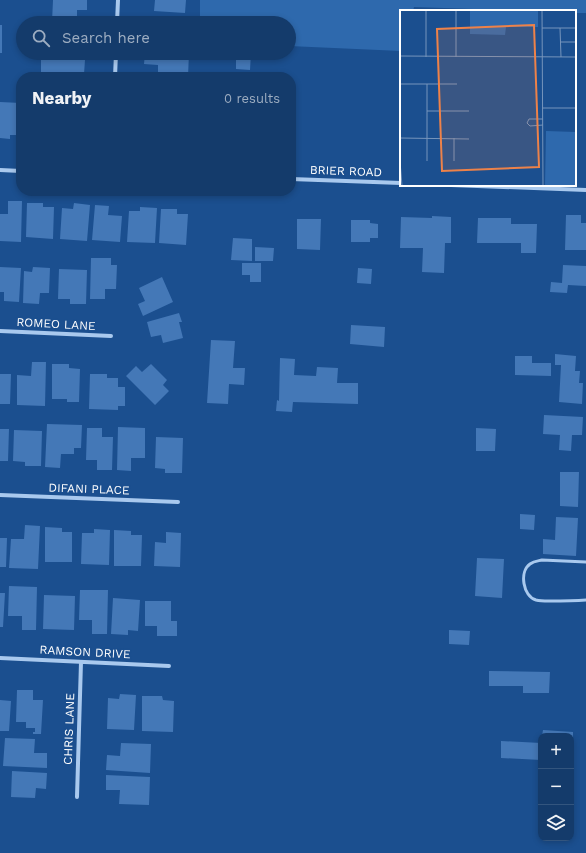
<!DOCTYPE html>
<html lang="en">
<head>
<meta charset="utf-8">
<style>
	:root { --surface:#143b6b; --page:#1d4271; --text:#f1f3f6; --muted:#9dadc1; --line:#33557e }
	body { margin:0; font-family:"Work Sans",sans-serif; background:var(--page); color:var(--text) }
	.controls { position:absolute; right:12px; bottom:12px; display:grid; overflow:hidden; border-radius:8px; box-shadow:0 2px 6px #0003 }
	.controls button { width:36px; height:36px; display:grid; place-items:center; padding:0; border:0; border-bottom:1px solid var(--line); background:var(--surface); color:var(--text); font:20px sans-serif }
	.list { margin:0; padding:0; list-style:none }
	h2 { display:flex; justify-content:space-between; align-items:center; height:52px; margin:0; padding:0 16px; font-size:17px }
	h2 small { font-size:13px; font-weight:400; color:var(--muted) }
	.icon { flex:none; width:22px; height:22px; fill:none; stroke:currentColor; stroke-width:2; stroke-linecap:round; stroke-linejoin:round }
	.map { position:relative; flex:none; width:586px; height:853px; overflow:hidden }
	.search { position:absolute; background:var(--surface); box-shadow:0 2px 6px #0003; left:16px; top:16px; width:280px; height:44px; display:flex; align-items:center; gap:10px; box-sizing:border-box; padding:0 14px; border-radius:22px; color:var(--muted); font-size:15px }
	.panel { position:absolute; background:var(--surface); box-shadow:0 2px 6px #0003; left:16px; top:72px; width:280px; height:124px; border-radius:16px }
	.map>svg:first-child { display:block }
</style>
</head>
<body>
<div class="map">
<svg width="586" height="853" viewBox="0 0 586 853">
	<rect width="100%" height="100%" fill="#1b4f8f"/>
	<path fill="#2e69ad" d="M200,0h386v13h-11v-2h-44l-117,-4 -1,4h-12v40l-112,-5v-23h-89z"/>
	<path fill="#4478b7" d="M53,0h34v10h-10v13l-25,-1z
		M155,0h31l-1,13 -31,-2z
		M151,17l32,2 -1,4h-32z
		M0,25h2v28h-2z
		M42,53h43l-1,3 -42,-1z
		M145,53h44l-1,24h-30v-12l-14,-1z
		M236,53h15l-1,17 -14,-1z
		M41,59l44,1 -1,14h-18l-1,3h-24z
		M291,80h2v29h-2z
		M0,102l21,1v32h-11v4l-10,-1z
		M8,201h14l-1,41 -21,-1v-27h8z
		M27,203h16v4h11l-1,32 -27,-2z
		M74,203l16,2 -3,36 -27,-2 2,-31 11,1z
		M95,205l14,1 -1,9 14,1 -2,26 -28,-2z
		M140,207l17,1 -2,35 -28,-1 2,-31h11z
		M161,209h16v5h11l-2,31 -27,-2z
		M566,215h15v8h5v27h-21z
		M432,216l19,1v26h-6l-1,30 -22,-1 1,-24h-23l1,-31 31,1z
		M478,218h33v6h26l-1,29h-15v-10h-44z
		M297,219h24l-1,31 -23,-1z
		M351,220h19v3l8,1v14h-8v4h-19z
		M233,238l19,1v22l-21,-1z
		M255,247l19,1 -1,13h-18z
		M91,258h20v7h6l-1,24h-11v10h-15z
		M242,263h19v19h-11v-7h-8z
		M563,265l23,1v20l-18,-1 -1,8 -17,-1 1,-10 11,1z
		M0,267l21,1 -2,34 -15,-1v-9h-4z
		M33,267l17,1 -1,25h-9l-1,11 -16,-1 1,-32 8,1z
		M358,268l14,1 -1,15 -14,-1z
		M59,269l28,1 -1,34h-16v-5h-12z
		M162,277l11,25 -30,14 -5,-12 7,-3 -6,-13z
		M179,313l3,9h-3l4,16 -20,5 -2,-8 -10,2 -4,-15z
		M351,325l34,2 -1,20 -34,-3z
		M211,340l24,1 -2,27h12l-1,17 -15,-1 -1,20 -21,-1z
		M555,354l21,2 -1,15h5l-1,12h4l-1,21 -23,-2 2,-37h-6z
		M515,356h17v7h19v13l-36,-1z
		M280,358l15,1 -1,16 22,1 1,-9 21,1 -1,15h21v21l-65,-2 -1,10 -16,-1 1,-11 2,1z
		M32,362h14l-1,44 -28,-1v-30l14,1z
		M52,364h17v4l11,1 -1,33h-12v-3h-15z
		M151,364l16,16 -4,5 6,6 -14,14 -29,-29 10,-10 6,6z
		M0,374h11l-1,30h-10z
		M90,374h17v4h11v9h7v19h-7v4l-29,-1z
		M544,415l39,2 -1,18h-10l-1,16 -12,-1 1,-15 -17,-1z
		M47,424l35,1 -1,23h-7v6h-13l-1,14 -15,-1z
		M118,427l27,1v30h-14v13l-14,-1z
		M87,428h15v9h11l-1,33h-15v-10h-11z
		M476,428l20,1 -1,22h-19z
		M0,429h9l-1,32h-8z
		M14,430l28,1 -1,35h-16v-4l-12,-1z
		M156,437l27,1 -1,35h-17v-4l-10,-1z
		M560,472h19l-1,35 -18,-1z
		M520,514l15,1 -1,15 -14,-1z
		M556,517l22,1 -2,38 -33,-2v-15l12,1z
		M25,525l15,1 -2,43 -29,-1 2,-29h13z
		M45,527l17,1v4h10v30h-27z
		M94,529l16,1 -1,35 -28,-1 1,-31h12z
		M114,530l17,1v4h11l-1,31h-27z
		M166,532l15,1 -1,34 -26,-1 1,-24 11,1z
		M0,538h7l-1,29h-6z
		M477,558l27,1 -2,39 -27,-2z
		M9,586l28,1 -1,43h-14v-14h-14z
		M80,590h28l-1,44h-15v-14h-13z
		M0,593h5l-2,34h-3z
		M44,595l31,1 -1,34 -31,-1z
		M113,598l27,2 -2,31 -10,-1v5l-17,-1z
		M145,601h26v20h6v15h-20v-10h-12z
		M449,630l21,1 -1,14 -20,-1z
		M489,671l61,1 -1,21h-26v-7h-34z
		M17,690h16v10h10l-2,34h-8v-2h2v-4h-9v-6h-10z
		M120,694l16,1 -2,35 -27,-1 1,-31 11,1z
		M142,696h20l1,4 11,1 -1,31 -31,-1z
		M0,700l11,1 -2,30h-9z
		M543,730l30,2v13h-2v-9h-29z
		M5,738l30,1 -1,14h13v15l-44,-2z
		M501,741l40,2v17l-40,-2z
		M121,743l30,1 -1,29 -44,-3 1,-15 13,1z
		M12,771l35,2 -1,16 -10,-1 -1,10 -24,-1z
		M106,775l44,2 -1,28 -30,-1 1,-14h-14z"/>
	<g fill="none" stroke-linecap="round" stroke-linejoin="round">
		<path stroke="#a9c9ee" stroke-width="3" d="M586,562l-44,-2c-4,1 -8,1 -12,4 -11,8 -7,32 6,36 4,1 9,1 13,1 13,0 24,0 37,-1"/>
		<path stroke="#a9c9ee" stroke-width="4" d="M117,23l1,-23
			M115,77l1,-24
			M0,170l21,1
			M291,179l110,4
			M451,185l135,5
			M0,331l111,5
			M0,495l178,7
			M0,658l169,8
			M77,797l4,-135"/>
	</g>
	<g text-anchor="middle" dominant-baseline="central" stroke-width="3" stroke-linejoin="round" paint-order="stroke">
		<g font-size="12" fill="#fff" stroke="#1b4f8f">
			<text transform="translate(346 171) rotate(2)">BRIER ROAD</text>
			<text transform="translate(56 324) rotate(3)">ROMEO LANE</text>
			<text transform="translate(89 489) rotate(2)">DIFANI PLACE</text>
			<text transform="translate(85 652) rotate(3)">RAMSON DRIVE</text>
			<text transform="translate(69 729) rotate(-88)">CHRIS LANE</text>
		</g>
	</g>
	<g transform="translate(400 10)">
		<rect width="176" height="176" fill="#1b4f8f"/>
		<path d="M70,0h68v17h-32l-1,8 -35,-1zM146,121l30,1v54h-31z" fill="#2e69ad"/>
		<path fill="none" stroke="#7695bc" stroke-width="1" d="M26,0v47M56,0v47M142,0l1,176M142,18h34M160,18l1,29M161,32h15M0,46l176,1M0,74h57M27,74v77M142,98h34M27,101h42M143,109h-14l-2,4 3,3 13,-1M0,128l69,1M54,128v23M0,151l2,25"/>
		<path fill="#ee8249" fill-opacity="0.15" stroke="#ee8249" stroke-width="2" d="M134,15l5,142 -97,4 -5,-142z"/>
		<rect width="176" height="176" fill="none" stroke="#fff" stroke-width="2"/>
	</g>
</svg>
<div class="controls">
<button>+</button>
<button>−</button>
<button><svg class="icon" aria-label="layers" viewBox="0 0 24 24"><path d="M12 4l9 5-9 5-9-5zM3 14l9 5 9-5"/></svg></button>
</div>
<div class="search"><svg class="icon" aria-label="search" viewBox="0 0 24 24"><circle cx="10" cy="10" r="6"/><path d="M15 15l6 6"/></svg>Search here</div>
<section class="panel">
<h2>Nearby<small>0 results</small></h2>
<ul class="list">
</ul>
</section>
</div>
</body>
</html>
